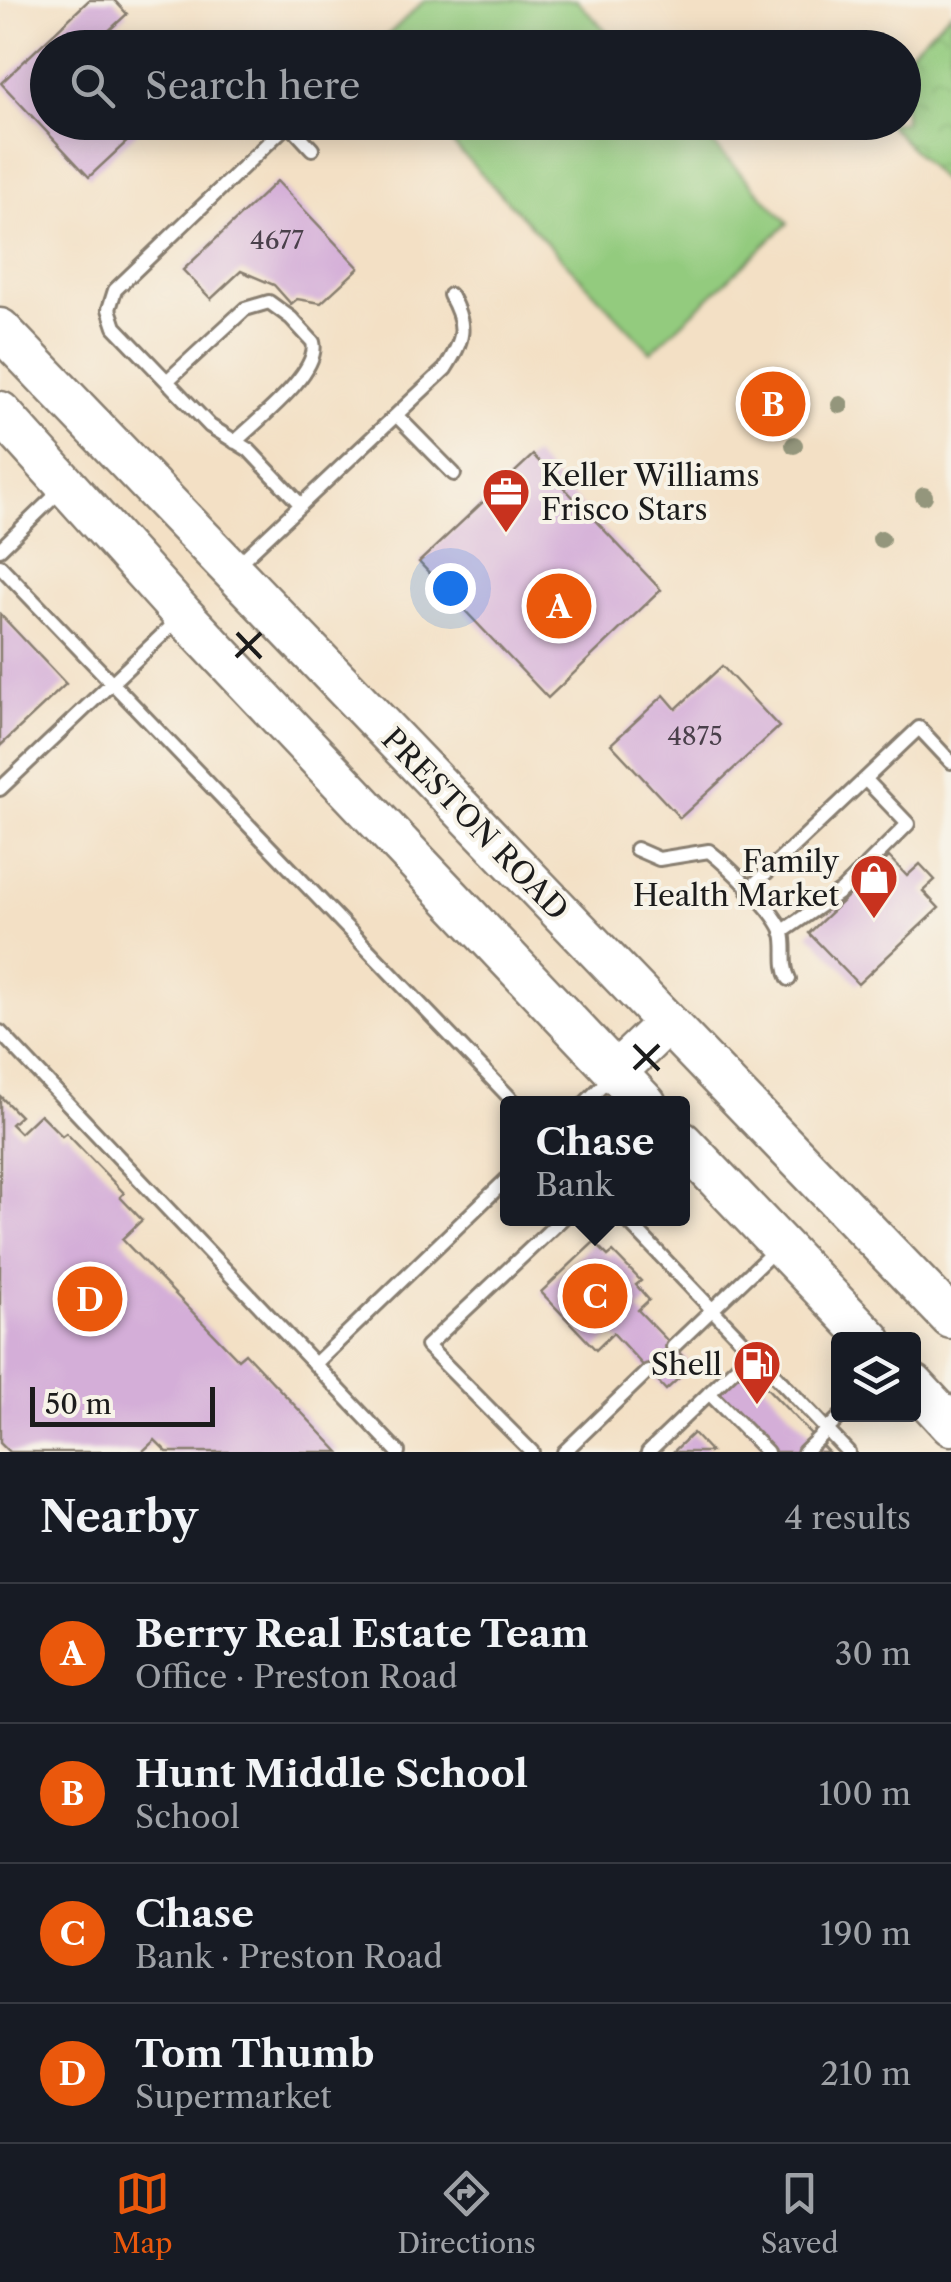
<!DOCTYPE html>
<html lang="en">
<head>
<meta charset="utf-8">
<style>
	:root { --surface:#171b24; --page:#20242c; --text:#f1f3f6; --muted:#9ea1a6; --line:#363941; --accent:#ea580c }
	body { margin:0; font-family:"Libre Caslon Text",serif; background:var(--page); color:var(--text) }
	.controls { position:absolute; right:30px; bottom:30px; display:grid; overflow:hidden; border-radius:10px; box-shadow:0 5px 25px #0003 }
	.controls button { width:90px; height:90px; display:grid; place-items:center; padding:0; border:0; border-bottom:2px solid var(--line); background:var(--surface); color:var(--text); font:50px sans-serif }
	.scale { position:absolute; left:30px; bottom:25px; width:185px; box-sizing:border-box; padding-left:10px; border:5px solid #1c1c1c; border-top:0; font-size:28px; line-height:35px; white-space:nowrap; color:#1c1c1c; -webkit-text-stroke:8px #f7f3e8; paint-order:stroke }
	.you { position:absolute; left:450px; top:588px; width:35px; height:35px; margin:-25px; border:8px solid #fff; border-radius:50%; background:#1a73e8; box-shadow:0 0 0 15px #1a73e833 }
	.badge { display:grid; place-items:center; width:65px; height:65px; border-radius:50%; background:var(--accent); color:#fff; font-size:32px; font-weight:700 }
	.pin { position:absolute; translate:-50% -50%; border:5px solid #fff; box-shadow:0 2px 10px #0006 }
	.popup { position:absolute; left:500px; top:1096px; width:190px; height:130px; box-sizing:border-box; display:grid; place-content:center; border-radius:10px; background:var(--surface); filter:drop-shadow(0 2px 8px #0005); font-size:32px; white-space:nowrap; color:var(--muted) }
	.popup b { font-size:38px; color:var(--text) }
	.popup::after { content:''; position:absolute; left:50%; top:100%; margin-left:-20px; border:20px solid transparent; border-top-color:var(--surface) }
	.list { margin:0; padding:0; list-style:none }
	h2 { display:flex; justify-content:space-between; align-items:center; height:130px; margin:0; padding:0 40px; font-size:42px }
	h2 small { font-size:32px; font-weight:400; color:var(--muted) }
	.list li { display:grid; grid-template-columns:65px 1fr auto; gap:30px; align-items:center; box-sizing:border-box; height:140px; padding:0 40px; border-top:2px solid var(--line) }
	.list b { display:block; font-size:38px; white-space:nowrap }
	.list p { margin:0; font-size:32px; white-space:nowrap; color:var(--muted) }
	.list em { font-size:32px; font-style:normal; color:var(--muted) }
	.icon { flex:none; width:55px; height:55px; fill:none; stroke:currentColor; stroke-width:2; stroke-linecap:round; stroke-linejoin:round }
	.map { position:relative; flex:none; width:951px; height:1452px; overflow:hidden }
	.search { position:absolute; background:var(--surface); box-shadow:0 5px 25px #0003; left:30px; right:30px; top:30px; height:110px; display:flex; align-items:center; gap:25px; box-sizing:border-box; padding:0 35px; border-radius:55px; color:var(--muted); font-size:38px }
	.sheet { height:690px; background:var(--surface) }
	nav { display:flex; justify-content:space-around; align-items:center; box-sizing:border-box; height:140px; border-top:2px solid var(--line); background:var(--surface); font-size:28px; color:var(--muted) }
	nav a { display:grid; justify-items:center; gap:5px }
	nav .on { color:var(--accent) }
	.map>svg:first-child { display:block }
</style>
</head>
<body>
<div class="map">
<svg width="951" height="1452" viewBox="0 0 951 1452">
	<defs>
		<pattern id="park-crowns" width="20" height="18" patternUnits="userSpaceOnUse" patternTransform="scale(2.5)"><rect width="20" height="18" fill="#93cb7e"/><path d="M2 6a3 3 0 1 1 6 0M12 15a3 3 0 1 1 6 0" fill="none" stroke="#7eae6c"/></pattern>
	</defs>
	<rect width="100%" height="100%" fill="#f7f3e8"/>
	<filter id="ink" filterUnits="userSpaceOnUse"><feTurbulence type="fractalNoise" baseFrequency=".01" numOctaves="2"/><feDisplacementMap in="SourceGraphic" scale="20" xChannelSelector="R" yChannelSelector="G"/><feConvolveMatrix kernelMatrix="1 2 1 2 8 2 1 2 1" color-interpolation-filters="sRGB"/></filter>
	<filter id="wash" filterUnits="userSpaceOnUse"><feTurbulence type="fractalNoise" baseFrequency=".0048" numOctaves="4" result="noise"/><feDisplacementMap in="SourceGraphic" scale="40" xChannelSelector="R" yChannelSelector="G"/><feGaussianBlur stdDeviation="2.25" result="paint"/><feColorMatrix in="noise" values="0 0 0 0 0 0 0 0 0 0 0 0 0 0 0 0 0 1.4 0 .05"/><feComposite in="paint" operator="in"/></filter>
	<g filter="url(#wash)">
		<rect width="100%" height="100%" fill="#f3e0c5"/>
		<path fill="#93cb7e" stroke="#58744d" stroke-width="2.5" d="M425,0h151l46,47h-247z
			M433,123h260l95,100 -137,129z"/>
		<path fill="url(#park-crowns)" stroke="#58744d" stroke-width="2.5" d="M951,12v178l-64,-67 17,-1v-65z"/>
		<g id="blocks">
			<path fill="#d4aed8" d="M89,0h25l13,14 -23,21 12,13h-68v74h100l-59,55 -88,-94z
				M277,181l82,87 -38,35 -24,-4 -6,5 -17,-19 -33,-14 -30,28 -28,-29z
				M533,455l128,135 -113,108 -129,-136z
				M0,614l66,70 -66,62z
				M722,666l57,61 -99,91 -69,-74 53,-49 12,14z
				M889,857l18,19 13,-12 15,16 -12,11 16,17 -81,76 -49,-51z
				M0,1096l20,20 -9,8 9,9 20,-19 22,22 4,-3 58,60 -4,4 22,23 -20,19 116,120 7,-6 94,99h-172l-12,-12 -13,12h-133l-9,-9z
				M594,1242l14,14 5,-4 28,29 -5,4 13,15 -11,10 54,56 -26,24 -53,-57 -17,17 -55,-58z
				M744,1364l84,88h-56l-57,-60z
				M693,1433l18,19h-38z"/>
		</g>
	</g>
	<g filter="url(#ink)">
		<use href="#blocks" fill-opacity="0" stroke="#887e70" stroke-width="2.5"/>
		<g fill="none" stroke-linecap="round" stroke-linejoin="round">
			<g stroke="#887e70" stroke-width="18">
				<path id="service" d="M287,122l25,27
					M288,124l-173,166 -6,19 6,18 95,99 39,24 52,55
					M167,381l78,-72 24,-7 22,16 22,24c8,30 -57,79 -78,100
					M397,416l57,58
					M0,549l61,-59
					M237,565l208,-196c19,-30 23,-42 5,-74
					M0,566l516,538
					M0,789l178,-169
					M636,849l23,10 50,-8c18,14 67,60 74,82 4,16 -2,31 6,46
					M748,890l171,-162 32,34
					M782,932l59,-41 67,-67 -43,-45
					M0,1032l398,420
					M584,1104l27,-27
					M625,1218l223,234
					M673,1347l105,-100
					M315,1364l193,-186
					M709,1393l58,59
					M532,1452l-105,-106 136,-128
					M564,1452l84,-81
					M648,1452l104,-100
					M804,1452l39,-38"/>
			</g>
			<g stroke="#887e70" stroke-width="45">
				<path id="primary" d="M0,329l951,989
					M0,412l183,203 463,489
					M616,1072l51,-49
					M682,1142l189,198
					M914,1385l37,40"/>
			</g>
			<use href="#service" stroke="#fff" stroke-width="12"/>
			<use href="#primary" stroke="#fff" stroke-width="40"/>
		</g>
		<g fill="#94967b">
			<circle cx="840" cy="405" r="9"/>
			<circle cx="794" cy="445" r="9"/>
			<circle cx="924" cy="496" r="9"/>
			<circle cx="881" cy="539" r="9"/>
		</g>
	</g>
	<path fill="none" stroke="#1c1c1c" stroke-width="4" d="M237,633l24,25M236,657l25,-24M634,1045l25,25M634,1069l25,-24"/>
	<defs>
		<g id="office-pin" transform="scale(2.5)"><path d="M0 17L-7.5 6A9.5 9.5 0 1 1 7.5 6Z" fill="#c8321e" stroke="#f7f3e8"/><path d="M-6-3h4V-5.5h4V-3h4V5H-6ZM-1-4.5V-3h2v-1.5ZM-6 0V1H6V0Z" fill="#fff"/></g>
		<g id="shop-pin" transform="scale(2.5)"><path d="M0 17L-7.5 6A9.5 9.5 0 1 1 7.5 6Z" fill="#c8321e" stroke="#f7f3e8"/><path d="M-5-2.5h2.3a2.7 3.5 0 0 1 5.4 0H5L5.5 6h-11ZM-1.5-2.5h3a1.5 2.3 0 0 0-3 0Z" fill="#fff"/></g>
		<g id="fuel-pin" transform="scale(2.5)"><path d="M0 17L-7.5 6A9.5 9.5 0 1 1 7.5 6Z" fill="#c8321e" stroke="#f7f3e8"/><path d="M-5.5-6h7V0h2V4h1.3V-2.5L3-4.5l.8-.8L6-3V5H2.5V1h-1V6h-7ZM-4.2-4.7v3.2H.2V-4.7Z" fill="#fff"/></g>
	</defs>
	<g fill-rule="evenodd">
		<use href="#office-pin" x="506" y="492"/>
		<use href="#shop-pin" x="874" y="878"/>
		<use href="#fuel-pin" x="757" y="1364"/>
	</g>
	<g text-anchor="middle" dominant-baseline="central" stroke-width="8" stroke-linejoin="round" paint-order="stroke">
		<g font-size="25" fill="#4a404b">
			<text x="277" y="240">4677</text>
			<text x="695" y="736">4875</text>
		</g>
		<g font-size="30" fill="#1c1c1c" stroke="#f7f3e8" text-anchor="end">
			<text x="541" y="475" text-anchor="start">Keller Williams<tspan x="541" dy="34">Frisco Stars</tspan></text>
			<text x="839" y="861">Family<tspan x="839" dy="34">Health Market</tspan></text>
			<text x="722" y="1364">Shell</text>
		</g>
		<g font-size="30" fill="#1c1c1c" stroke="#f7f3e8">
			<text transform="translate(475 824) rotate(46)">PRESTON ROAD</text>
		</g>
	</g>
</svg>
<div class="controls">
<button><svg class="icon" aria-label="layers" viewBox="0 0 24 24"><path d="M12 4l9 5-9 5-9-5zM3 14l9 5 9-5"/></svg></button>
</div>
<div class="scale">50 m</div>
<div class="you"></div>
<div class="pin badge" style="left:559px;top:606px">A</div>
<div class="pin badge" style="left:773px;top:404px">B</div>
<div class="pin badge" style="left:595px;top:1296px">C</div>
<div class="popup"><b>Chase</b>Bank</div>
<div class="pin badge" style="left:90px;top:1299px">D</div>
<div class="search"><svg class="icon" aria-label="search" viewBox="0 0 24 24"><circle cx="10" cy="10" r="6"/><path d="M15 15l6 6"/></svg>Search here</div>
</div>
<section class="sheet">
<h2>Nearby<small>4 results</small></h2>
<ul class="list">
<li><span class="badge">A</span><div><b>Berry Real Estate Team</b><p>Office · Preston Road</p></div><em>30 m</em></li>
<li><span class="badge">B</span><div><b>Hunt Middle School</b><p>School</p></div><em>100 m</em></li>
<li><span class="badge">C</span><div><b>Chase</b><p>Bank · Preston Road</p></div><em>190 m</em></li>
<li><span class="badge">D</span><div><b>Tom Thumb</b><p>Supermarket</p></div><em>210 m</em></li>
</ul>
</section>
<nav>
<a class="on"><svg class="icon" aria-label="map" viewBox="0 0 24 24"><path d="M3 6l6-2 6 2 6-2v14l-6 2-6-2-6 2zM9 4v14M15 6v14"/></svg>Map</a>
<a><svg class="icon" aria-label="directions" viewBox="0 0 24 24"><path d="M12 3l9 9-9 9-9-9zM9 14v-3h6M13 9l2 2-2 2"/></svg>Directions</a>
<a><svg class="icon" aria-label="saved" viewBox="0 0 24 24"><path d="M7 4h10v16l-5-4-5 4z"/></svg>Saved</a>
</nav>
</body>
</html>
